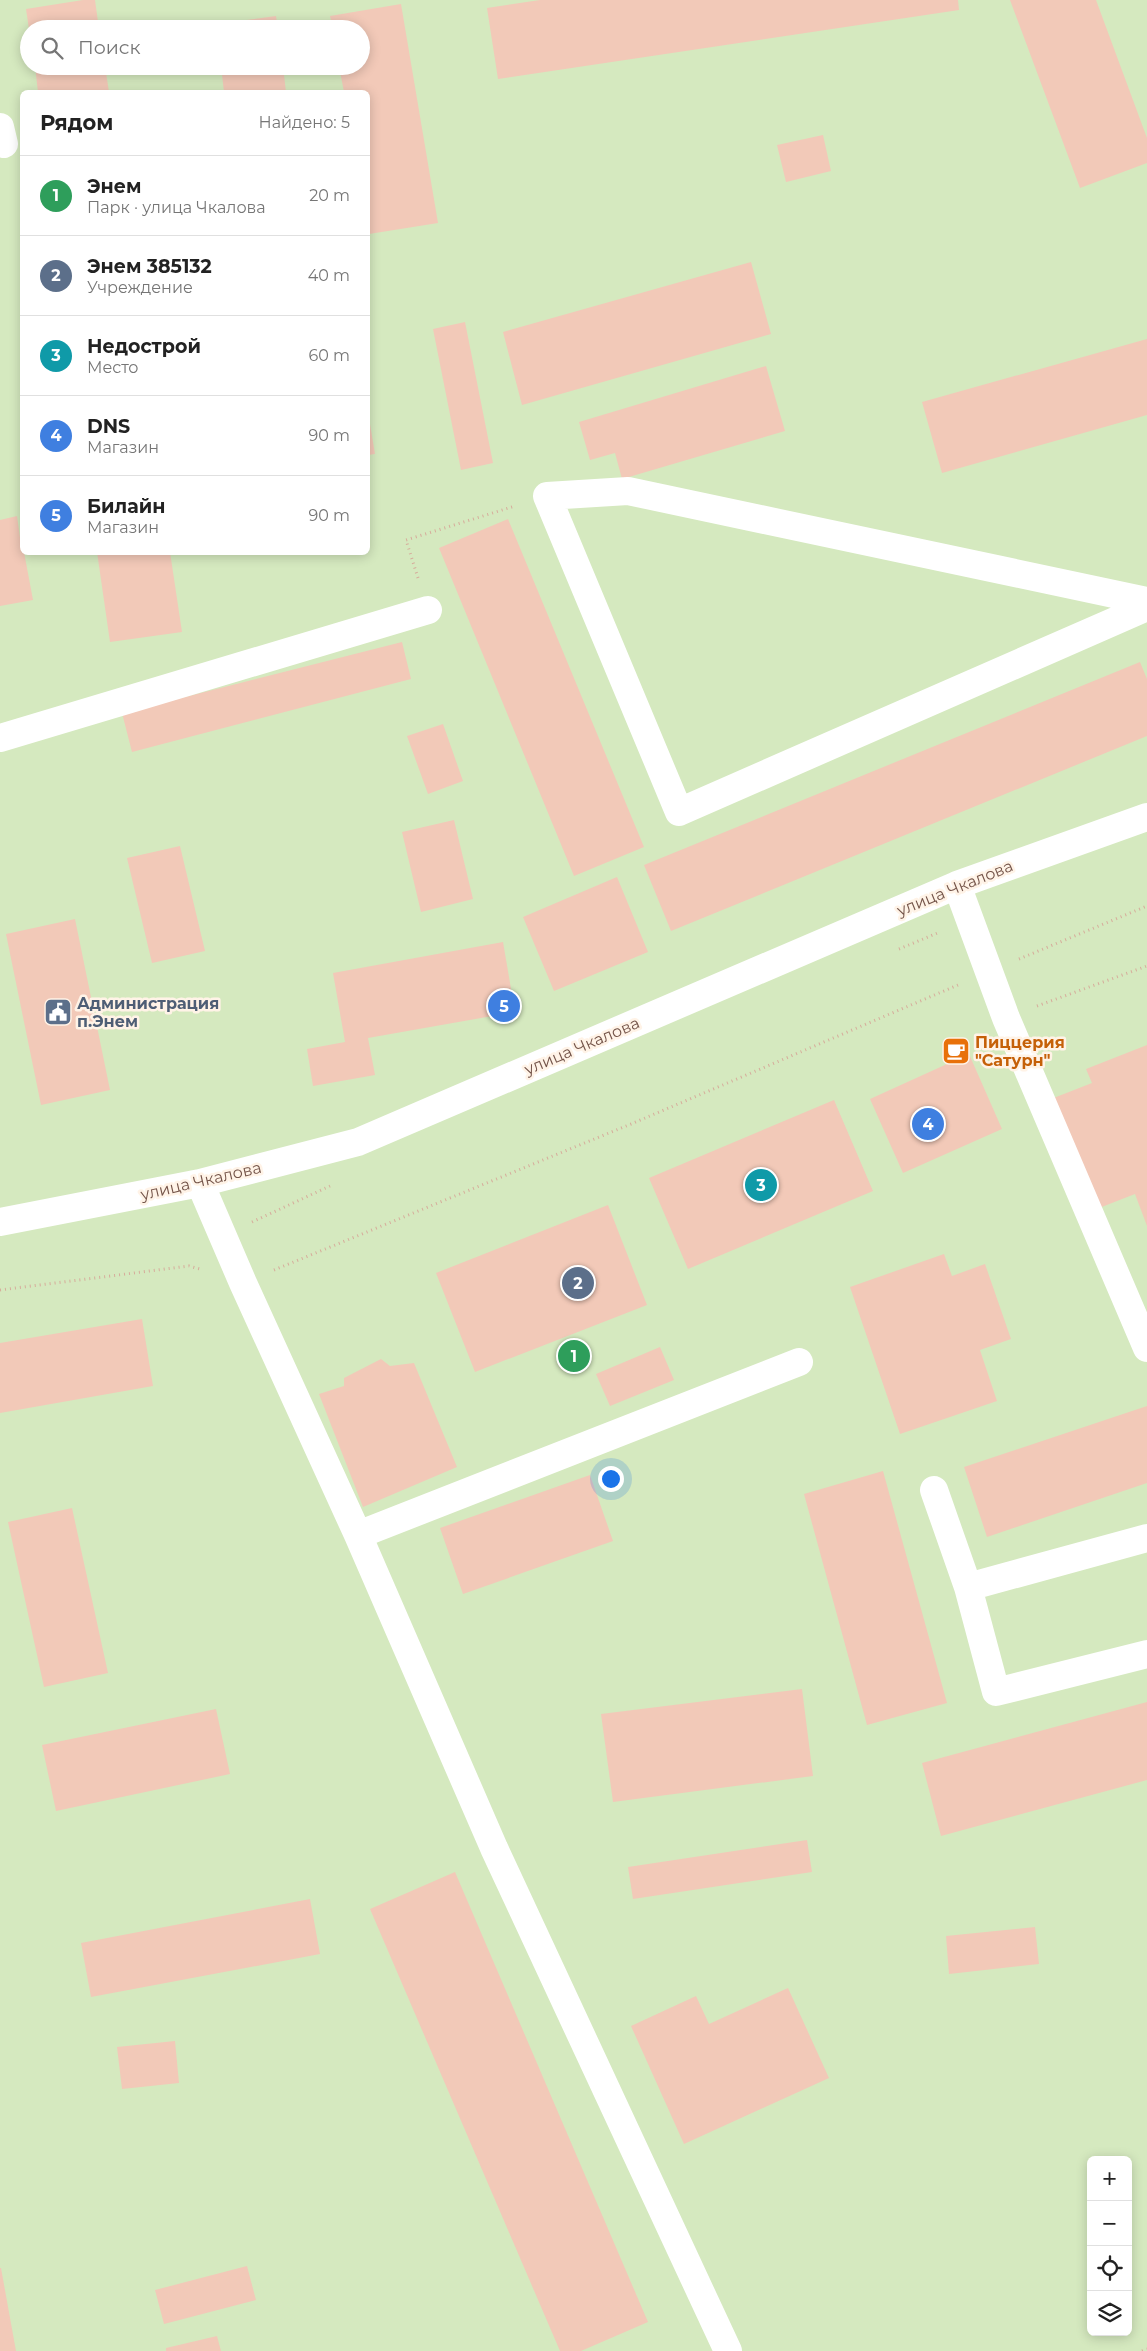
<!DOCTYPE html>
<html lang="ru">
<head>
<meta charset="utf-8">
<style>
	:root { --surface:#fff; --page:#f6f6f6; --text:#222; --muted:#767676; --line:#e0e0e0; --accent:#b45309 }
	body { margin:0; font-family:Montserrat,sans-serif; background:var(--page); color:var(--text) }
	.controls { position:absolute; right:15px; bottom:15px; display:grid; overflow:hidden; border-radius:8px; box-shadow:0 2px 12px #0003 }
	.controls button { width:45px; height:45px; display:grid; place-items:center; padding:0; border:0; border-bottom:1px solid var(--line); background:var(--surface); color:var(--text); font:25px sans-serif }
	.you { position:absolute; left:610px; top:1478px; width:18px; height:18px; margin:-12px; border:4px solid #fff; border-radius:50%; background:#1a73e8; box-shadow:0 0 0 8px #1a73e833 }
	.badge { display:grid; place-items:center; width:32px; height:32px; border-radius:50%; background:var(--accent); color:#fff; font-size:16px; font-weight:700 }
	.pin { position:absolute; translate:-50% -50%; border:2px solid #fff; box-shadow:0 1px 5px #0006 }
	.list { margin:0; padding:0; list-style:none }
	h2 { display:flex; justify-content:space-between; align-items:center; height:65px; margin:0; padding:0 20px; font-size:21px }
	h2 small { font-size:16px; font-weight:400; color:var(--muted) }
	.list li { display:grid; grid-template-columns:32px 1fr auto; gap:15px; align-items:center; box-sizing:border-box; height:80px; padding:0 20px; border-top:1px solid var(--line) }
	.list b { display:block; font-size:19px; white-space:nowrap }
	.list p { margin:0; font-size:16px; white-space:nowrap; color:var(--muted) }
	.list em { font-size:16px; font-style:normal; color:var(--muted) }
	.icon { flex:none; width:28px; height:28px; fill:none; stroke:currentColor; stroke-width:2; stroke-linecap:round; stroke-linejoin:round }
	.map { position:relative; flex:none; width:1147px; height:2351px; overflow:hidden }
	.search { position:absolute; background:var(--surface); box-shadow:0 2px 12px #0003; left:20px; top:20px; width:350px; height:55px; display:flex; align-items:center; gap:12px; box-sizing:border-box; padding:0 18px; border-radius:28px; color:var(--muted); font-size:19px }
	.panel { position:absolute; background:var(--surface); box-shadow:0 2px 12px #0003; left:20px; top:90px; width:350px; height:465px; border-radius:8px }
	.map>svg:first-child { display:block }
</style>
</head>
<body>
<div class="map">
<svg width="1147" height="2351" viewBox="0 0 1147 2351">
	<rect width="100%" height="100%" fill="#fcefe0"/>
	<path fill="#d5e9bf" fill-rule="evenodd" d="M0,0h1147v2351h-1147zM29,29h332v37h-332zM22,92h346v460h-346zM1091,2160h37v172h-37z"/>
	<path fill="#f2c9b8" d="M83,0h12l4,29h-70l-3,-20z
		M540,0h418l1,10 -461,69 -11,-71z
		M1010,0h86l51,138v25l-67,25z
		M401,4l37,219 -69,11 -1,-142h-24l-5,-26h22v-37h-28l-3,-13z
		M276,16l2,13h-62v-5z
		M35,66h70l4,26h-71z
		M221,66h62l3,26h-62z
		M823,135l8,36 -45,11 -9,-37z
		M751,262l20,72 -249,71 -19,-73z
		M465,322l28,141 -32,7 -28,-141z
		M1147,339v76l-205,58 -20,-71z
		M766,366l19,65 -163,48 -7,-26 -25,7 -11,-38z
		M368,412l7,42 -7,1z
		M17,516l5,36h2l9,48 -33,6v-86z
		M508,519l136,328 -70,29 -135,-328z
		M97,552h73l12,80 -72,10z
		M402,642l9,37 -279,73 -10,-39z
		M1140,662l7,17v57l-476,195 -27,-66z
		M443,724l20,57 -35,13 -21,-58z
		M454,820l19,79 -52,13 -19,-80z
		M180,846l25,105 -53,12 -25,-105z
		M617,877l31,75 -94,39 -31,-74z
		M75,919l35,171 -69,15 -35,-171z
		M503,942l12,70 -147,26 7,37 -62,11 -6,-37 38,-7 -12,-69z
		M1147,1045v181l-12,-32 -41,16 -43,-111 41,-16 -6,-14z
		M969,1054l33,75 -99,44 -33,-74z
		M834,1100l39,91 -185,78 -39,-91z
		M608,1205l39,100 -172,67 -39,-99z
		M944,1254l8,22 33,-12 26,75 -31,11 17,51 -97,33 -50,-147z
		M142,1319l11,67 -153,27v-70z
		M660,1347l14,33 -64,26 -14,-32z
		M381,1359l9,7 24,-3 43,104 -94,40 -44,-113 25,-8v-8z
		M1147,1406v77l-160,54 -23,-70z
		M883,1471l64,232 -80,22 -63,-231z
		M590,1475l23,66 -150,53 -23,-66z
		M72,1508l36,165 -64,14 -36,-165z
		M802,1689l11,87 -200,26 -12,-88z
		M1147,1702v78l-206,56 -19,-73z
		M216,1709l14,65 -174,37 -14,-66z
		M807,1840l5,32 -179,27 -5,-32z
		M455,1872l193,450 -67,29h-21l-190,-442z
		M310,1899l10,55 -229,43 -10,-54z
		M1035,1927l4,37 -90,10 -3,-38z
		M788,1988l41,90 -145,66 -53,-118 65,-30 13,28z
		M175,2041l4,42 -57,6 -5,-42z
		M247,2266l9,34 -92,24 -9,-34z
		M0,2268h1l15,83h-16z
		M217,2336l4,15h-55v-3z"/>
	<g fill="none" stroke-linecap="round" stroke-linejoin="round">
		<path stroke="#d6ac9b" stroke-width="3" stroke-dasharray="1 4" stroke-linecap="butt" d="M418,578l-12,-38 109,-34
			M899,949l41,-17
			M1019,959l128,-53
			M1037,1006l110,-40
			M252,1222l78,-36
			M274,1270l357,-146 327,-139
			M0,1290l189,-24 11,3
			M1142,2351l5,-2"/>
		<path stroke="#fff" stroke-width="28" d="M0,127l4,17
			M1147,601l-519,-110 -81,5 132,316 468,-205
			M0,738l428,-128
			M957,885l49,133 141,330
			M200,1183l43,100 115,252 136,313 234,503
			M0,1222l200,-39 158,-41 599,-257 190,-68
			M934,1490l34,97 28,105 151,-38
			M358,1535l441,-173
			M968,1587l179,-49"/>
	</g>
	<defs>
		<g id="civic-square" transform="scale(1.4375)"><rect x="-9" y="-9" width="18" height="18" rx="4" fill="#5c6f8a" stroke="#fff3e7"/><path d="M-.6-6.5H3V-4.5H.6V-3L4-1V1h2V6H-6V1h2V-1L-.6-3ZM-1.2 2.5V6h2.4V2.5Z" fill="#fff"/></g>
		<g id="cafe-square" transform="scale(1.4375)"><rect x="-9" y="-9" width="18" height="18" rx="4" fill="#e8710a" stroke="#fff3e7"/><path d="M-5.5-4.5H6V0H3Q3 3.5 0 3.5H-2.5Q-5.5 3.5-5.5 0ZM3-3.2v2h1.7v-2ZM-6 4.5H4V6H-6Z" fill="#fff"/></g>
	</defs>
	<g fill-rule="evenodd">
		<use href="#civic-square" x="58" y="1012"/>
		<use href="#cafe-square" x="956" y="1051"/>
	</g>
	<g text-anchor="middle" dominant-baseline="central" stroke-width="5" stroke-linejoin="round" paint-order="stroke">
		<g font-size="16" fill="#735348" stroke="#fff3e7">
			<text transform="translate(955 888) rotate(-22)">улица Чкалова</text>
			<text transform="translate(582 1046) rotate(-23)">улица Чкалова</text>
			<text transform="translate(201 1181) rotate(-13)">улица Чкалова</text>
		</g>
		<g font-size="16" font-weight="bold" fill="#4e5e75" stroke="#fff3e7" text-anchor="start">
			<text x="77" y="1003">Администрация<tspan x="77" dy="18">п.Энем</tspan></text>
		</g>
		<g font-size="16" font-weight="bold" fill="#c56008" stroke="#fff3e7" text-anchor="start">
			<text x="975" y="1042">Пиццерия<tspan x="975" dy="18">"Сатурн"</tspan></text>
		</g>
	</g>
</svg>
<div class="controls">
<button>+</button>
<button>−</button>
<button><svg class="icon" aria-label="locate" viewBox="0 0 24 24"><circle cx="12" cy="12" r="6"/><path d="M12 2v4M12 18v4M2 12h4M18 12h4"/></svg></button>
<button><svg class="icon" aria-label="layers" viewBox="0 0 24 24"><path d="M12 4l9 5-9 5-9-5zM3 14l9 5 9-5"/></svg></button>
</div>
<div class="you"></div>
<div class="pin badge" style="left:574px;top:1356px;background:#2e9e5b">1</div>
<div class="pin badge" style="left:578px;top:1283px;background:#5c6f8a">2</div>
<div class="pin badge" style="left:761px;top:1185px;background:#0f9aa8">3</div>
<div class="pin badge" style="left:928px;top:1124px;background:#3f7fe0">4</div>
<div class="pin badge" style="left:504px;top:1006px;background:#3f7fe0">5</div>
<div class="search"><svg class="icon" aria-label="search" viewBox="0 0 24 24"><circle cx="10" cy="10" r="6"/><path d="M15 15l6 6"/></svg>Поиск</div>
<section class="panel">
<h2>Рядом<small>Найдено: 5</small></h2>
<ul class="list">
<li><span class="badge" style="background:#2e9e5b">1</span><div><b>Энем</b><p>Парк · улица Чкалова</p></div><em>20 m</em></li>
<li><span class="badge" style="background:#5c6f8a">2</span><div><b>Энем 385132</b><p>Учреждение</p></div><em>40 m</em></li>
<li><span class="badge" style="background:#0f9aa8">3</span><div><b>Недострой</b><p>Место</p></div><em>60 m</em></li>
<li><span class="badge" style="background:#3f7fe0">4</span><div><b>DNS</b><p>Магазин</p></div><em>90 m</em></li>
<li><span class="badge" style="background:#3f7fe0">5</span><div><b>Билайн</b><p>Магазин</p></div><em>90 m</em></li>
</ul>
</section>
</div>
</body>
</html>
